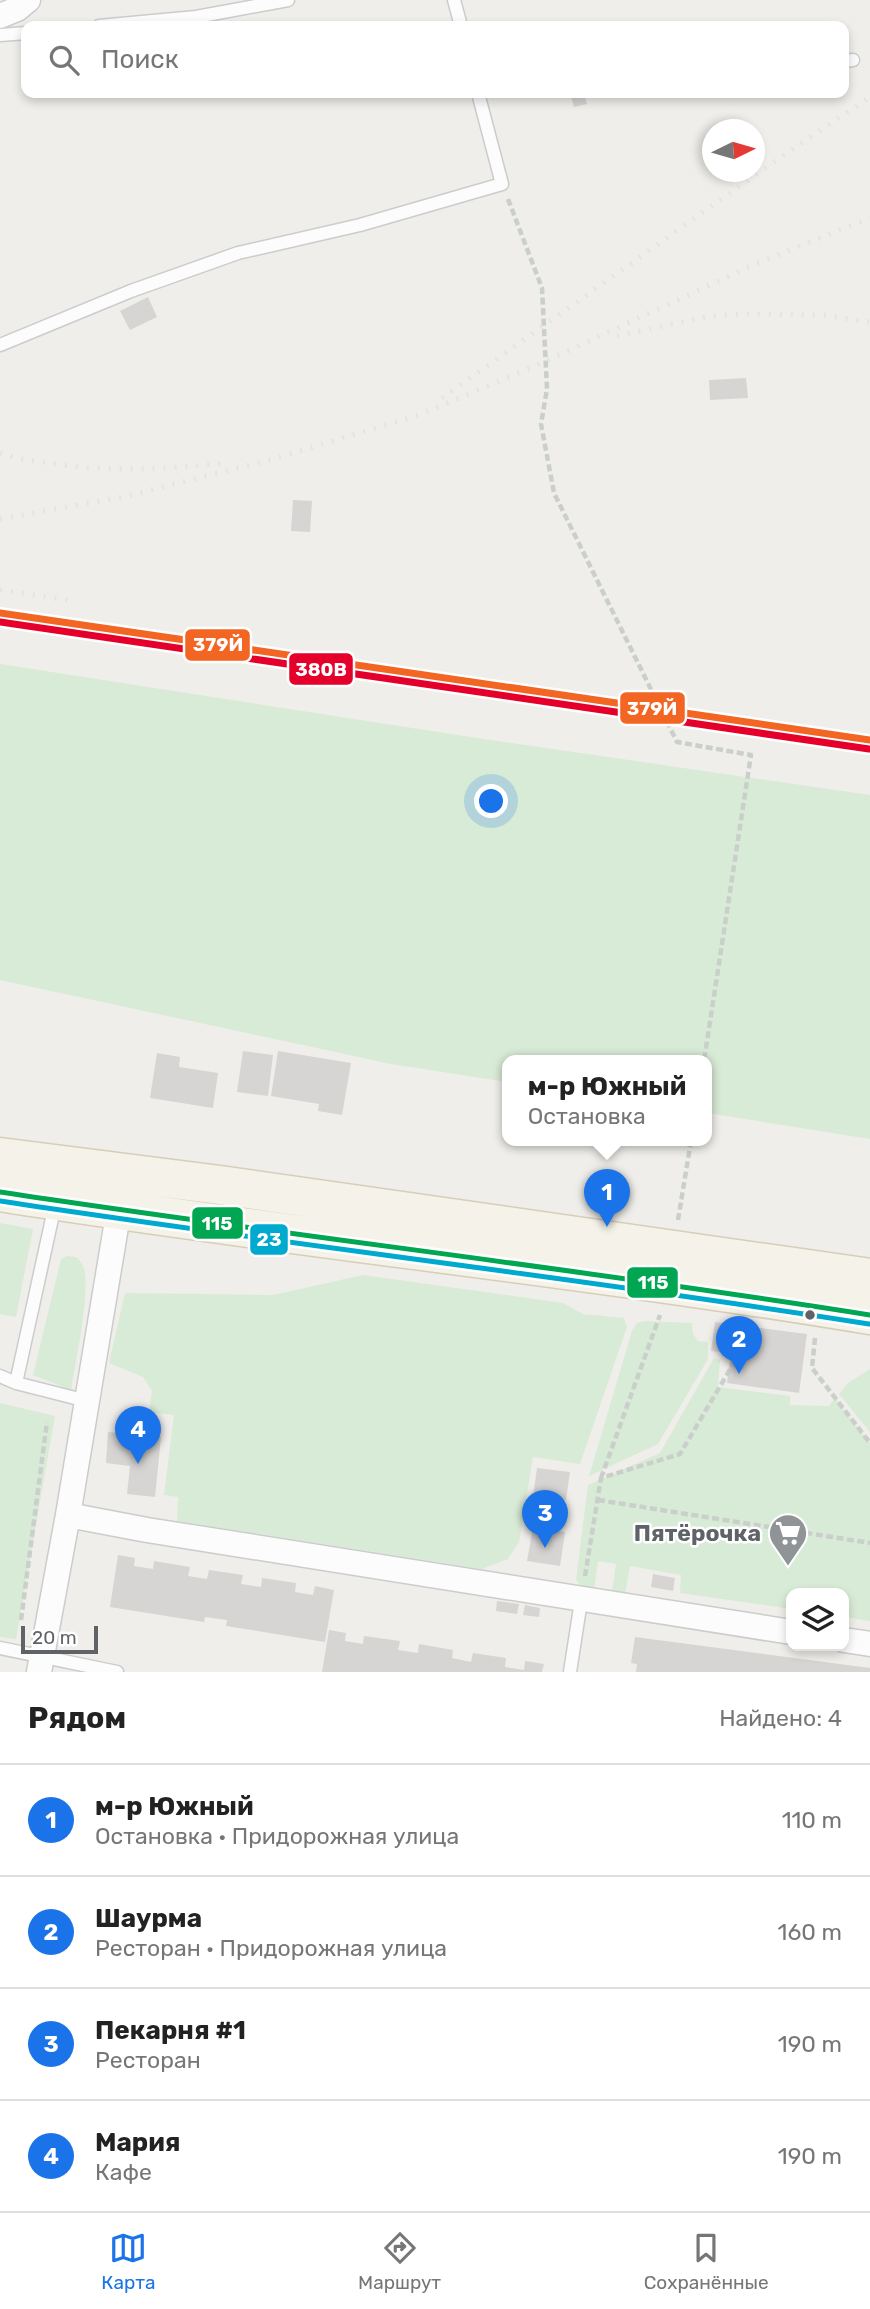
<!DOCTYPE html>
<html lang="ru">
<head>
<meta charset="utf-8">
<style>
	:root { --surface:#fff; --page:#f6f6f6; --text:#222; --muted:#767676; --line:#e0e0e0; --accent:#1a73e8 }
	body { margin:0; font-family:Rubik,sans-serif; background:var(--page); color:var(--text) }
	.controls { position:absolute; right:21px; bottom:21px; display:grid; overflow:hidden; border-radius:14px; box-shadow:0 4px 10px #0003 }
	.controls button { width:63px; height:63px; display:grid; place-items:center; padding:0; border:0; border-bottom:2px solid var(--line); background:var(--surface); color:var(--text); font:35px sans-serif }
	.compass { position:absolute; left:702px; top:119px; width:63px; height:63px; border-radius:50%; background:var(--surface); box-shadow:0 4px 10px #0003; rotate:85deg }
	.scale { position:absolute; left:21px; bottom:18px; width:77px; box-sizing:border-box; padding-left:7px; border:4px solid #5f6368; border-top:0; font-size:19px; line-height:24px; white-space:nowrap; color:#5f6368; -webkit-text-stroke:5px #fff; paint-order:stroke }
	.you { position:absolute; left:492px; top:802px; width:24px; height:24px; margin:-18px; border:5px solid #fff; border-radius:50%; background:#1a73e8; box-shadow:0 0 0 10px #1a73e833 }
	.badge { display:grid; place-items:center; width:46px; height:46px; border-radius:50%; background:var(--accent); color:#fff; font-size:23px; font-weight:700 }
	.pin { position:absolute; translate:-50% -58px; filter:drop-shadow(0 2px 4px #0008) }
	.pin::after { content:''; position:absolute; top:37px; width:24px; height:21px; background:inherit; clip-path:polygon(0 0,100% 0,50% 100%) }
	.popup { position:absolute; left:502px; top:1055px; width:210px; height:91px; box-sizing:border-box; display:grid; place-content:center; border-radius:14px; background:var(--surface); filter:drop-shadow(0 2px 5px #0005); font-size:23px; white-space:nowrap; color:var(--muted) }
	.popup b { font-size:26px; color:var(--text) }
	.popup::after { content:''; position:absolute; left:50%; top:100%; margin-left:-14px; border:14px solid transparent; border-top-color:var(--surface) }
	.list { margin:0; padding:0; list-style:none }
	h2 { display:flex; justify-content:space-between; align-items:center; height:91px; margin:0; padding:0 28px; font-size:30px }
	h2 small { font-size:23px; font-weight:400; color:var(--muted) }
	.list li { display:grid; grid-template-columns:46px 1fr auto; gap:21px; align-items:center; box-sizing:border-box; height:112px; padding:0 28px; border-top:2px solid var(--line) }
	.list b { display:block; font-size:26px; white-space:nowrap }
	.list p { margin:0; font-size:23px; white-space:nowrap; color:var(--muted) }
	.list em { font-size:23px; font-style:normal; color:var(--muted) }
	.icon { flex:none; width:38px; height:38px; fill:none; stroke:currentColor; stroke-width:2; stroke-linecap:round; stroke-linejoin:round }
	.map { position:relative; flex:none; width:870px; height:1672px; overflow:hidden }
	.search { position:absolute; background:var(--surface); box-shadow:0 4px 10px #0003; left:21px; right:21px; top:21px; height:77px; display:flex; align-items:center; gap:18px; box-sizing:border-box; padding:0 24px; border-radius:14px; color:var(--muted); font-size:26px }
	.sheet { height:539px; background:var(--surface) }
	nav { display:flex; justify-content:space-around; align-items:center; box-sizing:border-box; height:98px; border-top:2px solid var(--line); background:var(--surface); font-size:19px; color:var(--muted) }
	nav a { display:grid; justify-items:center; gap:4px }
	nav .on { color:var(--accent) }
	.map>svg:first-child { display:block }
</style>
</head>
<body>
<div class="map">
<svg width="870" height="1672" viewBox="0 0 870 1672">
	<rect width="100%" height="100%" fill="#efeeea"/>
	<path fill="#d8ebd6" d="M0,664l477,74 393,57v344l-163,-26v-52h-200v21l-116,-18 -391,-84z
		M0,1223l33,6 -17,88 -16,-3z
		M67,1256l9,1c3,3 6,6 7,9 9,20 -8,100 -12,124l-38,-15 28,-116z
		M363,1275l200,28 20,11 41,4 3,9 -47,137 -47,-7 -14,85 -11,17 -26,10 -305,-48 1,-24 -14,-2 10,-80 -25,-3 3,-21 -9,-14 -34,-14 16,-70 148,2z
		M645,1321l47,2 1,11 5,7 10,1v17l-50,85 -69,32 43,-145 5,-8z
		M714,1358l6,2 -2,27 72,9v9l39,1 6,-8 35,45v178l-26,-4v-24h-53v16l-111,-16 1,-18 -51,-9 -5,28 -13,-3 4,-27 -18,-3 -4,29 -10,-1 -8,-9 12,-95 72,-32z
		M870,1369v63l-31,-38 9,-11z
		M0,1403l55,13 -39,223 -16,-2z"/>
	<path fill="#d6d5d3" d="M570,93h14l3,11 -13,3z
		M148,297l9,20 -27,13 -10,-19z
		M746,378l2,20 -38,2 -1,-20z
		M293,500l19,1 -2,31 -19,-1z
		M243,1051l30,4 -5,41 -31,-4z
		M278,1051l73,12 -9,52 -24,-4 1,-7 -48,-8z
		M157,1053l23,4 -1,10 39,6 -5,35 -63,-10z
		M715,1322l92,12 -8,59 -72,-10 4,-30 -20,-2z
		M108,1432l53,5 -6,60 -28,-3 3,-28 -24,-3z
		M537,1468l33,4 -4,28 -33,-3z
		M533,1527l32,5 -5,34 -33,-5z
		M118,1555l17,3 -1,8 19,3 1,-8 36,6 -2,9 19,3 2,-9 34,5 -2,9 20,3 1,-9 34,5 -1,9 18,3 2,-9 19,4 -9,52 -99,-16 1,-6 -22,-3 -1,5 -94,-15z
		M653,1574l22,4 -2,13 -22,-4z
		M497,1601l22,3 -2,10 -21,-3z
		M525,1605l15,3 -1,9 -16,-2z
		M329,1630l17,3 -1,8 18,3 1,-8 36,5 -2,9 20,3 1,-9 34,6 -1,8 19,4 2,-9 33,5 -1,9 19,3 1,-9 19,3 -2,8h-220z
		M635,1637l235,31v4h-234l1,-8 -6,-1z"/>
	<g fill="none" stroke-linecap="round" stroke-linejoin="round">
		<g stroke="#cbcccc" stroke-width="15">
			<path id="lane" d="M454,0l7,26
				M99,26l97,-9 92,-17
				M0,35l26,-2
				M844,61l9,-1
				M0,345l131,-54 107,-38 122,-28 142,-41 -24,-91
				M0,1376l16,7 39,-178
				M16,1383l71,18
				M0,1648l117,24
				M570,1672l11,-71"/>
		</g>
		<g stroke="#cbcccc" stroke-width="27">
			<path id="street" d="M0,16l17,-7 11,-9
				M68,1515l79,15 644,102
				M844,1640l26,4
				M39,1672l29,-157 53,-318"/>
		</g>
		<g stroke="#d7ceb8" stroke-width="41">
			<path id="primary" d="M0,1157l220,28 650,93
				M0,1192c289,46 581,75 870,123"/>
		</g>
		<path stroke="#cacfcc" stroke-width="4.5" stroke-dasharray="7 3.5" stroke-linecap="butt" d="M508,199l34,89 5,101 -6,35 13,69 123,249 74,13 -47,306
			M678,1220l13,-79
			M815,1338l-3,30 58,75
			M601,1478l59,-163
			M598,1500l272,43
			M585,1576l16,-98 79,-24 55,-93
			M21,1620l26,-198"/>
		<use href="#lane" stroke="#fdfcfc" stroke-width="12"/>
		<use href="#street" stroke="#fdfcfc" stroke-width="24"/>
		<use href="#primary" stroke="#f4f2e9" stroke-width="38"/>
		<path stroke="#e4e4e4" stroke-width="5" stroke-dasharray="2 9" stroke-linecap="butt" d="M617,336l93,-20 30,-2 84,1 46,7
			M442,398l333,-237 95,-64
			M0,453c14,5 28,7 43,9 63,11 121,7 184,1
			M0,519l123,-22 150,-38 146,-44 116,-49 220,-102 115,-46
			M0,590l69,10"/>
		<g stroke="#fff" stroke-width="10">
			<path id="bus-1" d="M0,1192c290,44 581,77 870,123"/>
		</g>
		<g stroke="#fff" stroke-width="10">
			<path id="bus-2" d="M0,1201c289,44 580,77 869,123"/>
		</g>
		<use href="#bus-1" stroke="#00a651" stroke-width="5"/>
		<use href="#bus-2" stroke="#00a9ce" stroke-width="5"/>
		<g stroke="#fff" stroke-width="12">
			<path id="rail-1" d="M0,613l870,127"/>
		</g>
		<g stroke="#fff" stroke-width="12">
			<path id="rail-2" d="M0,622l869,127"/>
		</g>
		<use href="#rail-1" stroke="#f26522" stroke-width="7"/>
		<use href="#rail-2" stroke="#e4002b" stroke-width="7"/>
	</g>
	<defs>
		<g id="supermarket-pin" transform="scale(2.0125)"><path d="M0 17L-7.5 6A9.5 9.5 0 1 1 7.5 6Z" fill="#919496" stroke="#fff"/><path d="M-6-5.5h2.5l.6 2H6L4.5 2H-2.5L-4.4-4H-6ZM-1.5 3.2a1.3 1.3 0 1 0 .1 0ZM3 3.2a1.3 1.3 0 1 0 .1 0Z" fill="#fff"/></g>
	</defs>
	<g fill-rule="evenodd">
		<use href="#supermarket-pin" x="788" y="1533"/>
	</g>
	<circle fill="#5f6368" stroke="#fff" stroke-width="2.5" cx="810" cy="1315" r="6"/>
	<g text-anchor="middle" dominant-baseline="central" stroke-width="5" stroke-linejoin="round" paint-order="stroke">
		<g font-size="23" font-weight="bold" fill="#5f6368" stroke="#fff" text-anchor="end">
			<text x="761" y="1533">Пятёрочка</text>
		</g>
	</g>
	<g stroke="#fff" stroke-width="2.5">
		<rect x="184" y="628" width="67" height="34" rx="7" fill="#f26522"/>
		<rect x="288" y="652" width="66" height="34" rx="7" fill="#e4002b"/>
		<rect x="619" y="691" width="67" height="34" rx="7" fill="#f26522"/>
		<rect x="191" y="1206" width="53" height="34" rx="7" fill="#00a651"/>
		<rect x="249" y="1223" width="40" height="33" rx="7" fill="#00a9ce"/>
		<rect x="626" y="1266" width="53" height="33" rx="7" fill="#00a651"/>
	</g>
	<g font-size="19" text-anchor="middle" font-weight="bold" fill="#fff">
		<text x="218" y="651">379Й</text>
		<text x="321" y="676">380В</text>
		<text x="652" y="715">379Й</text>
		<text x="217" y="1230">115</text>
		<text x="269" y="1246">23</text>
		<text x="653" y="1289">115</text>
	</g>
</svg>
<div class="controls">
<button><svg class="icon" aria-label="layers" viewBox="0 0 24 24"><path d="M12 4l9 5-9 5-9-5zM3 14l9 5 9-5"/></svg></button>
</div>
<svg class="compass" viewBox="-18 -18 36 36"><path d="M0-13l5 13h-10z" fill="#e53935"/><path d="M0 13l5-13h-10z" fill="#767676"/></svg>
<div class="scale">20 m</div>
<div class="you"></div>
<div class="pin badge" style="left:607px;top:1227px">1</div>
<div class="popup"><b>м-р Южный</b>Остановка</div>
<div class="pin badge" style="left:739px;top:1374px">2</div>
<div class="pin badge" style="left:545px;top:1548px">3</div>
<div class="pin badge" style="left:138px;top:1464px">4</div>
<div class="search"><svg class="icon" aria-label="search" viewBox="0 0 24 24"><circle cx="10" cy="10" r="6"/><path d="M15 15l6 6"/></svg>Поиск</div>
</div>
<section class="sheet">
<h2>Рядом<small>Найдено: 4</small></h2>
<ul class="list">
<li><span class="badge">1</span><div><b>м-р Южный</b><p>Остановка · Придорожная улица</p></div><em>110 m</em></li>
<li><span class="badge">2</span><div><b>Шаурма</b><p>Ресторан · Придорожная улица</p></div><em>160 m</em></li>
<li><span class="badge">3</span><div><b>Пекарня #1</b><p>Ресторан</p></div><em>190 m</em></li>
<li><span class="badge">4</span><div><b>Мария</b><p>Кафе</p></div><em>190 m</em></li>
</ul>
</section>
<nav>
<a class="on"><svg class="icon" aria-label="map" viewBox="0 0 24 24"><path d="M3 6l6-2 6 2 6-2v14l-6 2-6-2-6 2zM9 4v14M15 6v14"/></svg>Карта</a>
<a><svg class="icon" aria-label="directions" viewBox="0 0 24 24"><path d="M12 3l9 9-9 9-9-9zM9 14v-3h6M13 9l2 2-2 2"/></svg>Маршрут</a>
<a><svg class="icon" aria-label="saved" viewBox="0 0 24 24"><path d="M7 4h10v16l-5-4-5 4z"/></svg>Сохранённые</a>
</nav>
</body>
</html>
